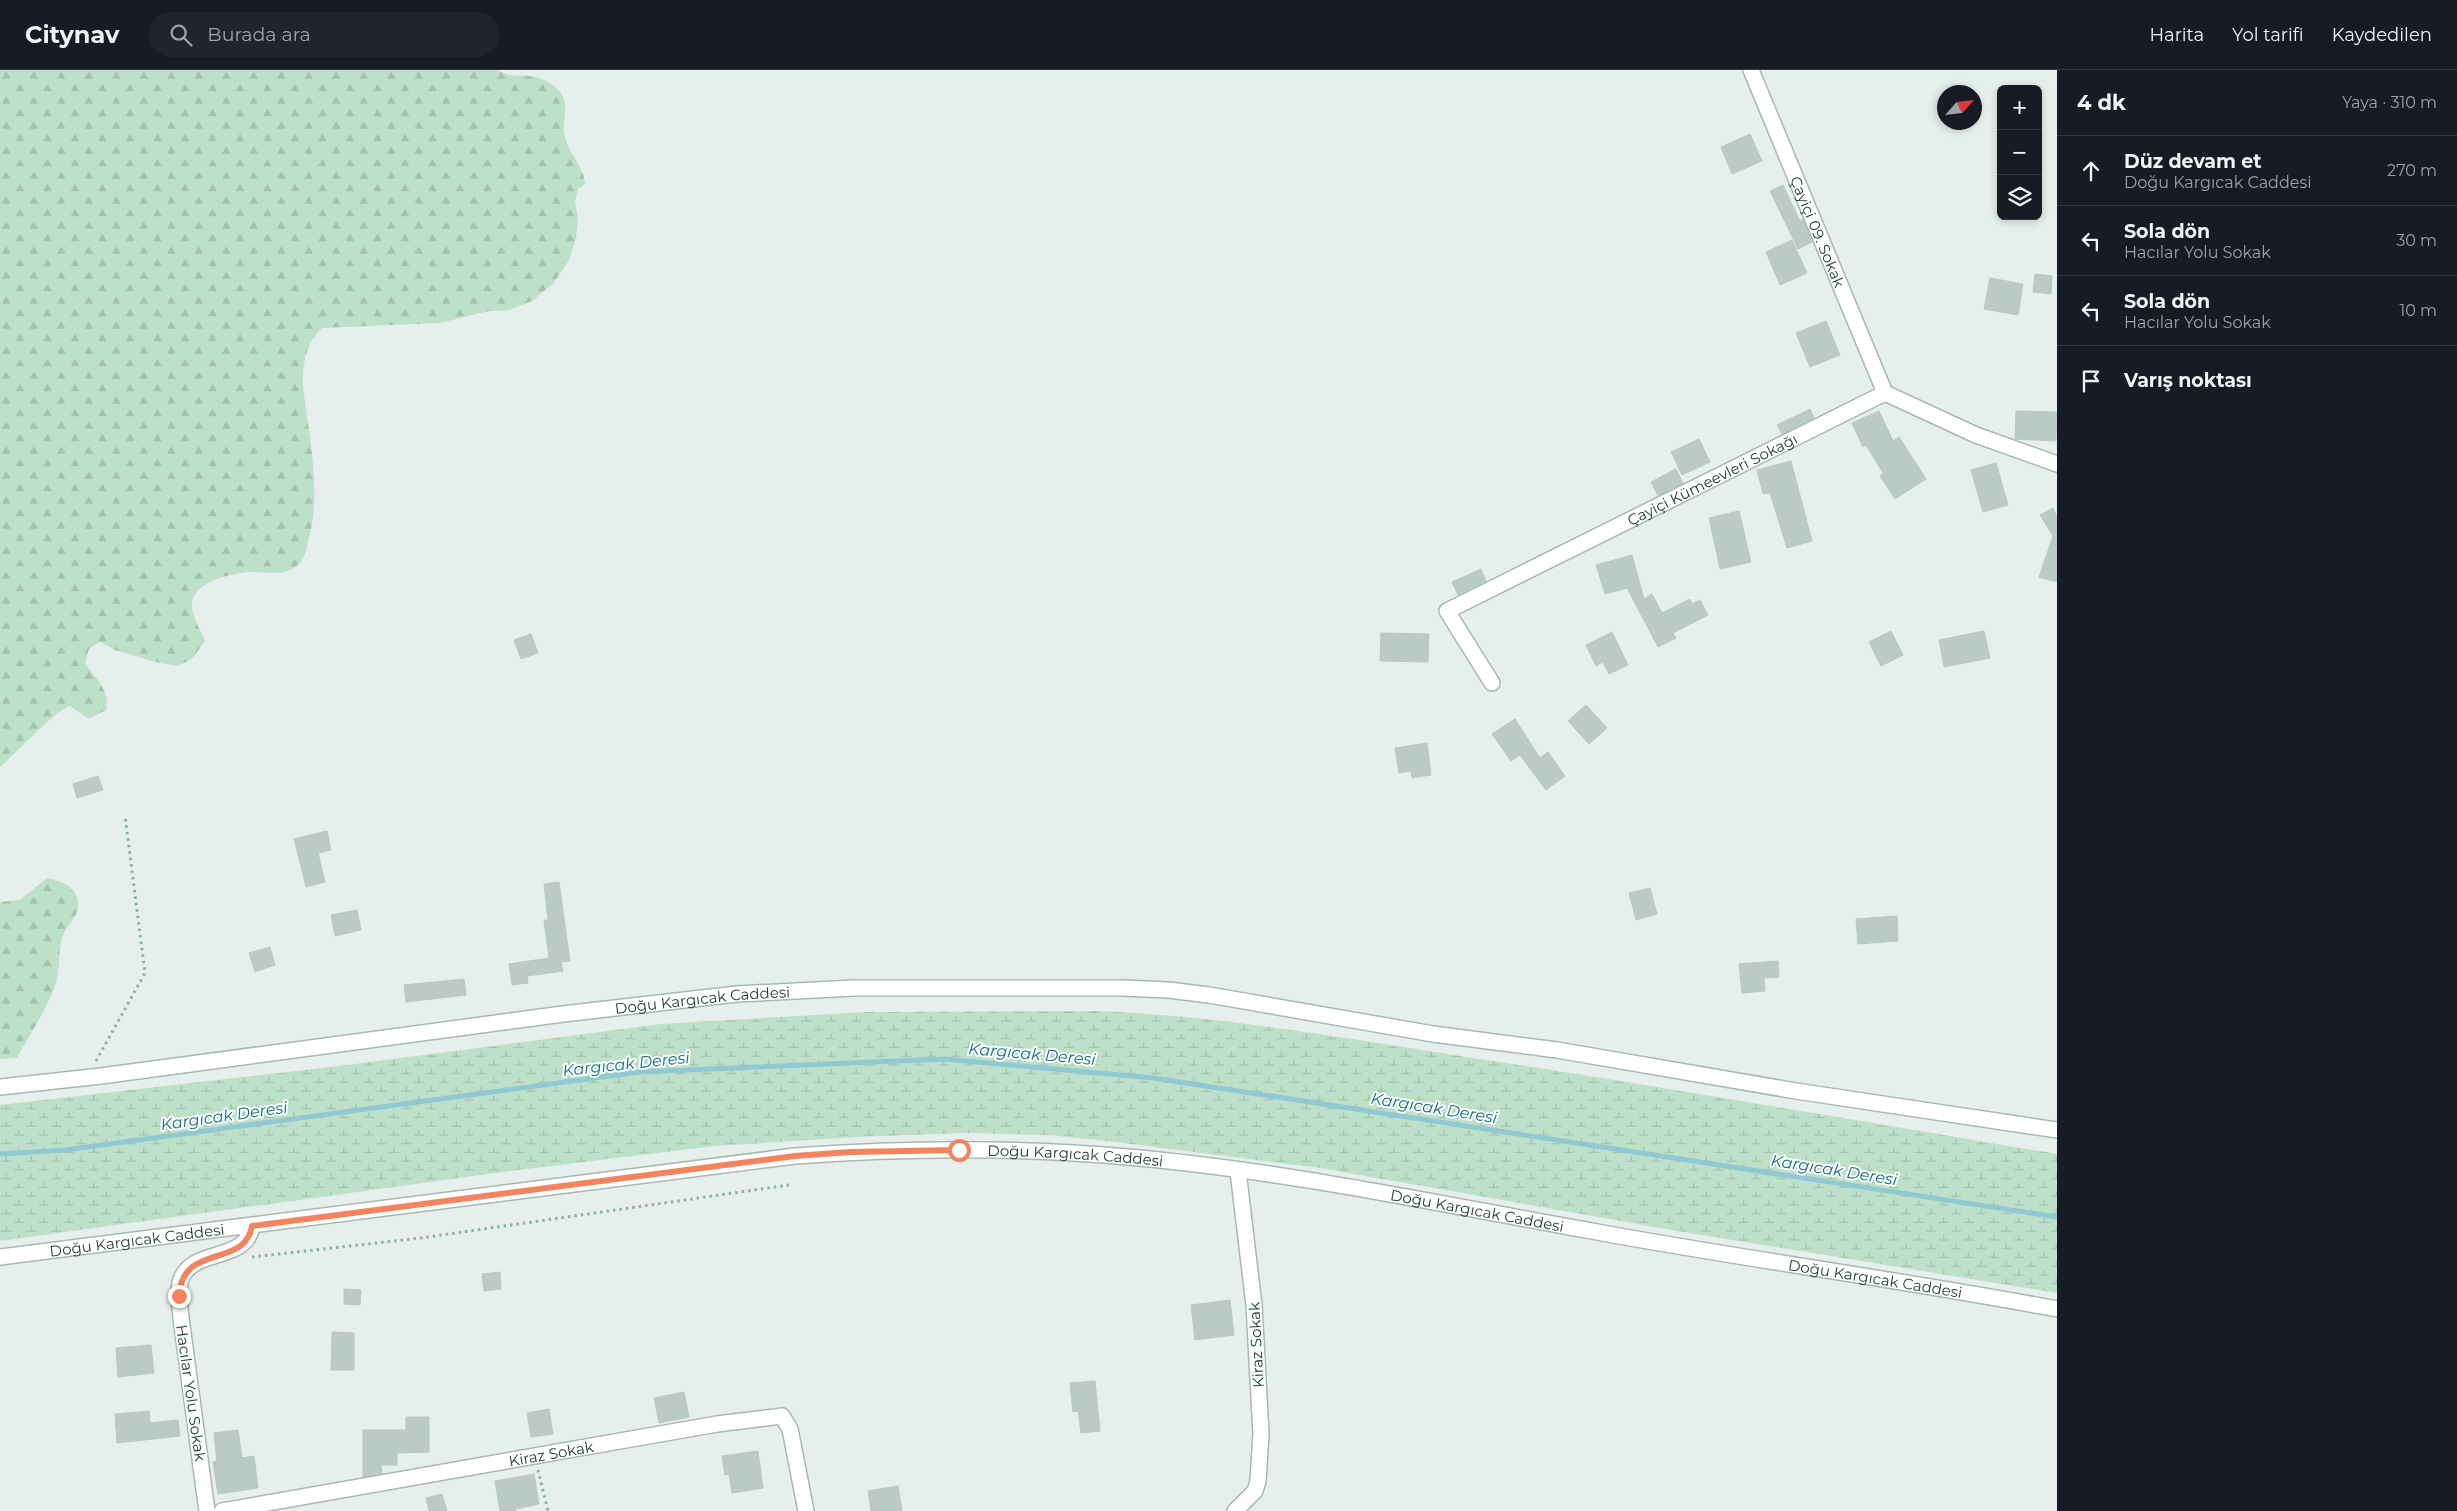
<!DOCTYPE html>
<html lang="tr">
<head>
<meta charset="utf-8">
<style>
	:root { --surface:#171b24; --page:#20242c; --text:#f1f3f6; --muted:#9ea1a6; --line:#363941 }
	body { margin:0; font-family:Montserrat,sans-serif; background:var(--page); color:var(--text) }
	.controls { position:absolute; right:15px; top:15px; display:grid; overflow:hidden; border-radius:8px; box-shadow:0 2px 8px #0003 }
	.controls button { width:45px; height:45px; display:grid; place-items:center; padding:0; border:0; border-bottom:1px solid var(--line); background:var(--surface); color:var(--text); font:25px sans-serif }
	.compass { position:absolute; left:1937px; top:15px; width:45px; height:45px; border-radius:50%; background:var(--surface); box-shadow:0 2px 8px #0003; rotate:63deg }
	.stop { position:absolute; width:15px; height:15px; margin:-11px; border:4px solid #f4845f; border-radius:50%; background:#fff }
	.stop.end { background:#f4845f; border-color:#fff; box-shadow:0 1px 5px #0008 }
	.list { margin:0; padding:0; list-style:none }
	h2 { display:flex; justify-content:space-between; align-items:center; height:65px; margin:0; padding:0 20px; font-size:21px }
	h2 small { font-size:16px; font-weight:400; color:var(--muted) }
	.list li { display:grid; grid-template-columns:32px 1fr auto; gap:15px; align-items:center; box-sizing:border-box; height:70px; padding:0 20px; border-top:1px solid var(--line) }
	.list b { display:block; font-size:19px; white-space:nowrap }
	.list p { margin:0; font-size:16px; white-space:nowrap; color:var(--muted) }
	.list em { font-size:16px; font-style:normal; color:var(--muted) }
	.icon { flex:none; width:28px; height:28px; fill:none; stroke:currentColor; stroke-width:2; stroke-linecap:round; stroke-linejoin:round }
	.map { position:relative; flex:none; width:2057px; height:1441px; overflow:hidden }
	header { display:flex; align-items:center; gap:30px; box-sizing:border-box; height:70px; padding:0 25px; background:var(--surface); border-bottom:1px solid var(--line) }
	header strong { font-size:24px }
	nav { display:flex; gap:28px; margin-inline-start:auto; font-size:18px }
	.search { width:350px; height:45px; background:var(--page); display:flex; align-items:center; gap:12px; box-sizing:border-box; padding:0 18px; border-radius:28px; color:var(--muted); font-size:19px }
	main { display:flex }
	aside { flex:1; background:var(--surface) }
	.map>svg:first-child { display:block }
</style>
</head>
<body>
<header>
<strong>Citynav</strong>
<div class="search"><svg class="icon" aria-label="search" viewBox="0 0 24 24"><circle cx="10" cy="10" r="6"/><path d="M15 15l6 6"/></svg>Burada ara</div>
<nav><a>Harita</a><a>Yol tarifi</a><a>Kaydedilen</a></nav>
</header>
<main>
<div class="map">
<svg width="2057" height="1441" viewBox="0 0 2057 1441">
	<defs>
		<pattern id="forest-firs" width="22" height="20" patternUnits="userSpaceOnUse" patternTransform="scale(1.25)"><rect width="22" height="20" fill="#bfe0c8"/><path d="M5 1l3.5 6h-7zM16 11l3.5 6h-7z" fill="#a4c1ad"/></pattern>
		<pattern id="wetland-marsh" width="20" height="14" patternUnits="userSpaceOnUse" patternTransform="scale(1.25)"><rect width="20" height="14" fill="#bfe0c8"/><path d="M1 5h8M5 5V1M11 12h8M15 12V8" fill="none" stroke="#a4c1ad"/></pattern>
	</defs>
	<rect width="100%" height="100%" fill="#e6efeb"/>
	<path fill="url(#forest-firs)" d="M0,0h498c12,10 30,2 44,9 5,2 16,9 19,14 8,11 2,26 3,38 2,21 20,33 21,53l-7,5 -3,12 3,17 -2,20 -7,22 -16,24 -21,17 -23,9 -20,1 -49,12 -118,5c-17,17 -19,34 -19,58 6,53 20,108 4,159 -1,5 -2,11 -5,15 -14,19 -32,11 -52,12 -18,1 -54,9 -58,30 -2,12 9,28 13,39l-13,18 -15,7 -22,-4 -40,-12 -15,-8 -11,7 -4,13c9,16 26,28 21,48l-17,9 -19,-13c-16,5 -53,47 -70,61z
		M47,808c14,3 29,8 31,24 2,14 -9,20 -14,31 -7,13 -3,32 -7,46 -8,28 -26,53 -40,79l-17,1v-157l20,-2z"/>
	<path fill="url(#wetland-marsh)" d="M1098,941c122,5 242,26 362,45 200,30 398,65 597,98v139l-385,-63 -352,-62 -204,-26 -69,-7 -82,-2 -108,4 -142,9 -205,25 -510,70v-136l339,-39 322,-42 204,-12z"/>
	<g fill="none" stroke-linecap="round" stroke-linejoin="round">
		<path stroke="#8ec9d4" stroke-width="5" d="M0,1084l65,-4 574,-78 306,-13 209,19 903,139"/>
	</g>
	<path fill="#bbcac4" stroke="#b8c9c2" d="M1750,64l12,27 -30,13 -11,-27z
		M1783,115l17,36 3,-2 9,23 -14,7 -28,-58z
		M1792,170l15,33 -27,12 -14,-33z
		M2035,204l17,2 -1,18 -18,-2z
		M1990,208l33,6 -5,31 -34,-6z
		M1826,251l14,34 -30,12 -14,-34z
		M1810,339l4,9 -32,16 -5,-9z
		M1879,341l14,30 6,-4 27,42 -31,20 -15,-23 3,-3 -17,-28 -3,2 -11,-24z
		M2016,341l41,1 -1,29 -41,-2z
		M1699,369l11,23 -28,13 -11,-23z
		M1791,391l21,80 -25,7 -17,-55 -7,1 -6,-24z
		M1996,393l12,42 -25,7 -12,-42z
		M1676,399l7,14 -25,13 -7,-14z
		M2053,438l4,9v65l-18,-5 14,-41 -13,-21z
		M1739,441l12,51 -31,7 -11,-51z
		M1632,485l12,44 8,-5 10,19 28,-14 2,5 8,-4 8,15 -35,18 3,5 -18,9 -31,-59 -22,6 -9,-29z
		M1481,499l5,12 -28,14 -6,-13z
		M1891,561l12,24 -22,11 -12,-24z
		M1984,561l6,27 -46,9 -5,-27z
		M1612,562l16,33 -19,9 -6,-12 -7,4 -10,-21z
		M1381,563l48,1 -1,28 -48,-1z
		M531,564l7,19 -17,6 -7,-19z
		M1586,635l21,23 -18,16 -21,-23z
		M1515,649l25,39 8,-6 17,24 -19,14 -26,-35 -9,6 -19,-27z
		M1427,673l4,32 -19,3 -1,-7 -12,2 -4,-25z
		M98,706l5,14 -26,8 -4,-14z
		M327,761l4,19 -13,3 7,29 -19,5 -12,-48z
		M559,812l11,79 -9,1 2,9 -36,5 1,7 -16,2 -3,-21 40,-6 -5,-38h4l-4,-36z
		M1650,818l7,26 -21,6 -7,-27z
		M357,840l4,20 -26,6 -4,-21z
		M1897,846l1,25 -40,3 -2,-25z
		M270,877l5,18 -20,7 -6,-19z
		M1778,891l1,16 -15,1 1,13 -23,2 -3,-29z
		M464,909l2,16 -60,7 -2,-17z
		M500,1202l1,17 -17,2 -2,-17z
		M344,1219l17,1 -1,15 -16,-1z
		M1230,1230l4,35 -39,5 -4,-35z
		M332,1262l22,1v37h-23z
		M151,1275l3,28 -36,4 -2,-29z
		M1095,1311l5,50 -19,2 -3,-22 -5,1 -3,-29z
		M684,1322l5,25 -30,6 -5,-25z
		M549,1339l4,25 -22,3 -4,-24z
		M149,1341l1,12 28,-3 2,16 -63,7 -2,-29z
		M406,1347h23v35l-32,1v12h-16l1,8 -19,4v-47h43z
		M238,1360l4,28 12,-2 4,32 -40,6 -5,-32 4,-1 -3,-28z
		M758,1381l5,37 -31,5 -3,-19 -4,1 -3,-19z
		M534,1404l5,30 -23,5v2h-16l-5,-30z
		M898,1416l4,25h-31l-3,-20z
		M442,1424l5,17h-18l-3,-13z"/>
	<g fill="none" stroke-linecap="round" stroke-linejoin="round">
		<g stroke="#a8b8b2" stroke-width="18">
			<g id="street">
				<path id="s1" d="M1751,0l134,323"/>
				<path id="s2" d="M1492,613l-45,-72 438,-218 91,42 81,29"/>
				<path id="s3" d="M0,1187l795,-101c111,-8 223,-9 333,1 161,14 321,49 480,77 150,27 300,47 449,75"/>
				<path d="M207,1441l-26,-193c-1,-12 -4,-27 0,-39 13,-32 65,-16 71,-53"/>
				<path id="s4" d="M222,1441l495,-87 65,-8 8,13 16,82"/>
				<path d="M1235,1441l20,-20 3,-10 3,-47 -7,-129 -16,-134"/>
			</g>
		</g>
		<g stroke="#a4bbb3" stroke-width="18">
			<g id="secondary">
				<path id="s5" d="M0,1017l101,-11 462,-62 174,-20 117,-6h269l45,2 41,5 224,39 124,16 239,41 261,39"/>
			</g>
		</g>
		<path stroke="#86b3a5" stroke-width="3" stroke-dasharray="2.5 4" stroke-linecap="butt" d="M96,991l49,-88 -20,-157
			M252,1187l169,-19 368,-53
			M538,1400l10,41"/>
		<use href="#street" stroke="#fff" stroke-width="15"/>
		<use href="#secondary" stroke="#fff" stroke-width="15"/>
	</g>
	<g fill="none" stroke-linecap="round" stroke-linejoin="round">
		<path stroke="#f4845f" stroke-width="6" d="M179,1226c3,-54 66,-27 73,-70l543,-70 55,-4 109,-2"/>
	</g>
	<g text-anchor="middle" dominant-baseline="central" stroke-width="4" stroke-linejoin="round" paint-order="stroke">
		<g font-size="15" fill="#24423a" stroke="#f7fbf9">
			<text stroke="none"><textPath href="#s1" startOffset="175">Çayiçi 09. Sokak</textPath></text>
			<text stroke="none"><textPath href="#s2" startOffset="381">Çayiçi Kümeevleri Sokağı</textPath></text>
			<text stroke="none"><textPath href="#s5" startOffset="708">Doğu Kargıcak Caddesi</textPath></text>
			<text stroke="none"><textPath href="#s3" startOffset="1082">Doğu Kargıcak Caddesi</textPath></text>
			<text stroke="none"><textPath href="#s3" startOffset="1488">Doğu Kargıcak Caddesi</textPath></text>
			<text stroke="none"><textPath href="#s3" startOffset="138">Doğu Kargıcak Caddesi</textPath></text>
			<text stroke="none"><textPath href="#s3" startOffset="1892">Doğu Kargıcak Caddesi</textPath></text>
			<text transform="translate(1256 1275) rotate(-93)">Kiraz Sokak</text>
			<text transform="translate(191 1323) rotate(82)">Hacılar Yolu Sokak</text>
			<text stroke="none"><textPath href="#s4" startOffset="334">Kiraz Sokak</textPath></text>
		</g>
		<g font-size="16" font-style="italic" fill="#1c6f80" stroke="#f7fbf9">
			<text transform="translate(1032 984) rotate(5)">Kargıcak Deresi</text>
			<text transform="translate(626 994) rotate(-6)">Kargıcak Deresi</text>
			<text transform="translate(1434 1038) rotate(9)">Kargıcak Deresi</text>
			<text transform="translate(224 1046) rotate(-8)">Kargıcak Deresi</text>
			<text transform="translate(1834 1100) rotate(9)">Kargıcak Deresi</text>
		</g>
	</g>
</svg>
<div class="controls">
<button>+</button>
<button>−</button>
<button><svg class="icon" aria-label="layers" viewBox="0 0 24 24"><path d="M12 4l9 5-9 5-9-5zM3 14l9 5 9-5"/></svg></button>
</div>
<svg class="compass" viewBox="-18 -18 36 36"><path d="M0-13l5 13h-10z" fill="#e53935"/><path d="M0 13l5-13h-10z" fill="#9ea1a6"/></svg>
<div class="stop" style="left:959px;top:1080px"></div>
<div class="stop end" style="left:179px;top:1226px"></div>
</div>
<aside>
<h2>4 dk<small>Yaya · 310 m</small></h2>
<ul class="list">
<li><svg class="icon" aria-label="ahead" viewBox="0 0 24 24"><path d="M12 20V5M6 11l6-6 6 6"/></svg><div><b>Düz devam et</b><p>Doğu Kargıcak Caddesi</p></div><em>270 m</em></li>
<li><svg class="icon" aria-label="left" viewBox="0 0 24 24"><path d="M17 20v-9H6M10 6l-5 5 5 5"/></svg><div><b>Sola dön</b><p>Hacılar Yolu Sokak</p></div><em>30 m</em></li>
<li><svg class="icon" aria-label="left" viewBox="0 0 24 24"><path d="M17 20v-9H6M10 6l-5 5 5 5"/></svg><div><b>Sola dön</b><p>Hacılar Yolu Sokak</p></div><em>10 m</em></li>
<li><svg class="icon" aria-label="arrive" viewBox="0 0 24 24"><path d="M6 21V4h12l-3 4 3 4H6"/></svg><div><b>Varış noktası</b></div></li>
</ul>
</aside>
</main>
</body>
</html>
